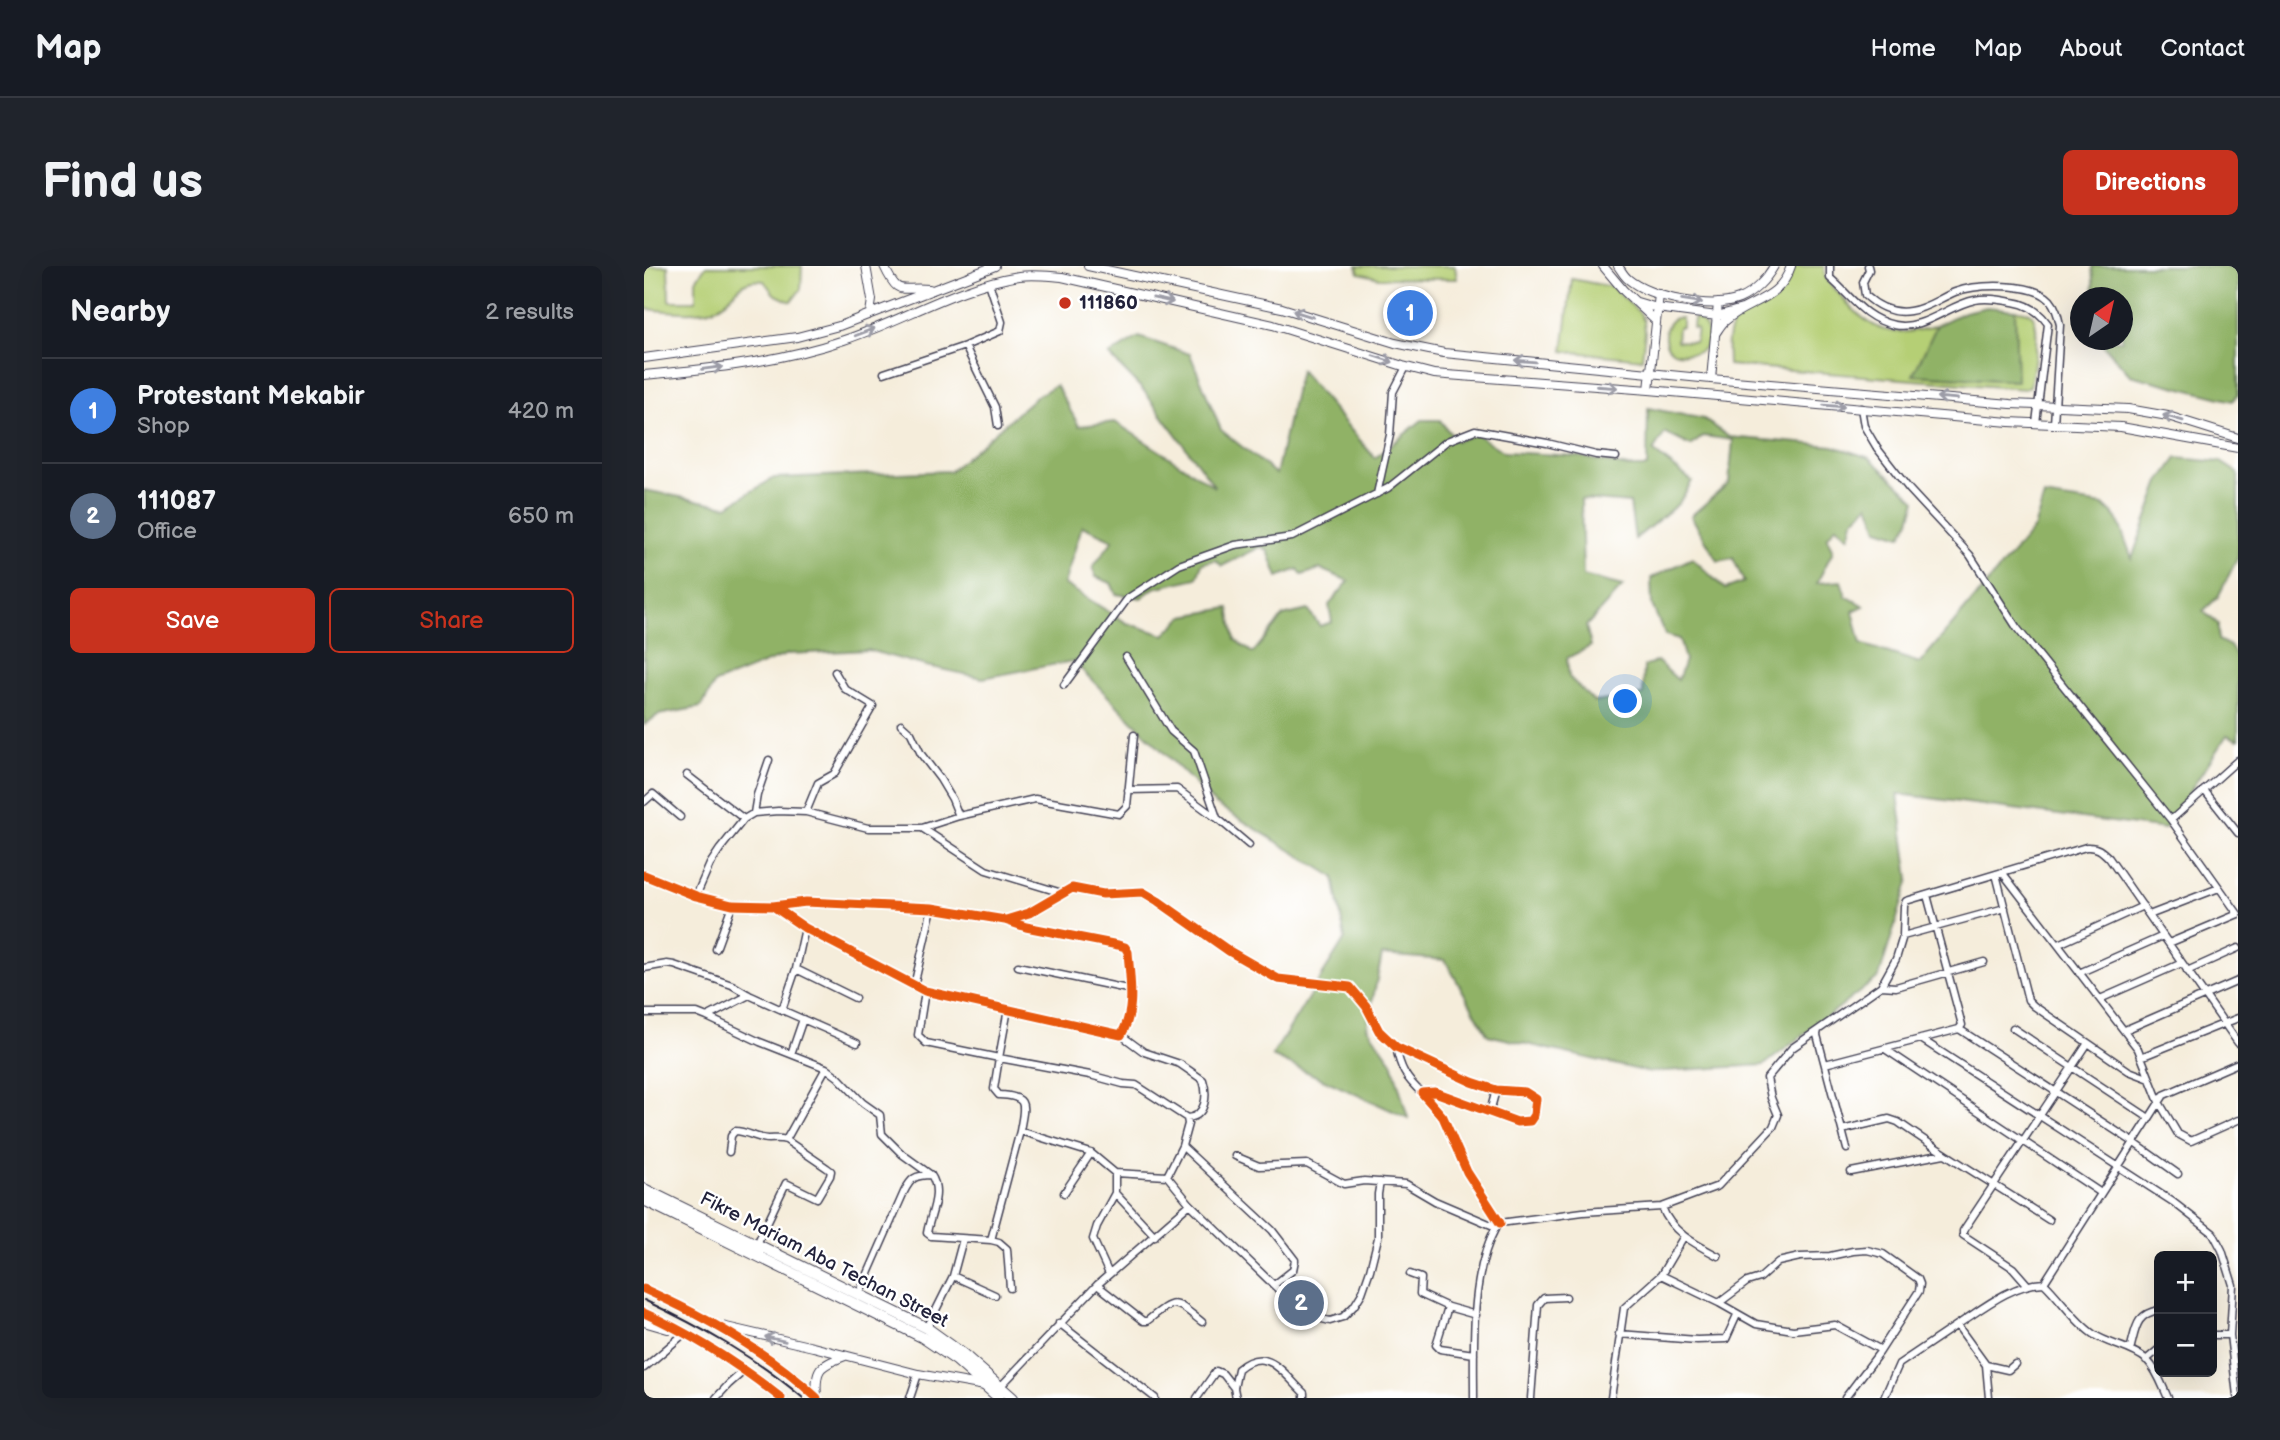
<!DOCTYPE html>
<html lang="en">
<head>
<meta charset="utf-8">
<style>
	:root { --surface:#171b24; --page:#20242c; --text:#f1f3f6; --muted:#9ea1a6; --line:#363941; --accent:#c8321e }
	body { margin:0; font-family:"Balsamiq Sans",sans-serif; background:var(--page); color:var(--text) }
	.controls { position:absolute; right:21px; bottom:21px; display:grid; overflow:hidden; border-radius:10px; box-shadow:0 7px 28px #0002 }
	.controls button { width:63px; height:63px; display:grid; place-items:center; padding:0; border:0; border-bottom:2px solid var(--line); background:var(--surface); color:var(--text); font:35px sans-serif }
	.compass { position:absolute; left:1426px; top:21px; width:63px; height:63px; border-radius:50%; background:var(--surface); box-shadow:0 7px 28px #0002; rotate:34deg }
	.you { position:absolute; left:982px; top:436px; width:24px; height:24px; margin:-18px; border:5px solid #fff; border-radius:50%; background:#1a73e8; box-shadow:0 0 0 10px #1a73e833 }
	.badge { display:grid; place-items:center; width:46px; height:46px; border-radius:50%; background:var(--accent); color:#fff; font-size:23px; font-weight:700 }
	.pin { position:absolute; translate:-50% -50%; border:4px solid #fff; box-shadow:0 2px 7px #0006 }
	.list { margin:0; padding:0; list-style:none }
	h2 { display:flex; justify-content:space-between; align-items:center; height:91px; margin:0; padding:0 28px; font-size:30px }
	h2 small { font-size:23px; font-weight:400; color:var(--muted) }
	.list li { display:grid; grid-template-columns:46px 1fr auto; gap:21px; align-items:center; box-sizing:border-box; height:105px; padding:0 28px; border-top:2px solid var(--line) }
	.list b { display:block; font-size:26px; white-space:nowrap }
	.list p { margin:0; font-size:23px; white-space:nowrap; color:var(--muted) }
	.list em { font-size:23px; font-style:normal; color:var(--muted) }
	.actions { display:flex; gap:14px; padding:21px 28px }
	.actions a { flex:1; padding:16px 0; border:2px solid var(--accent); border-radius:10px; text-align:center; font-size:24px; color:var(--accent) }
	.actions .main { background:var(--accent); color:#fff }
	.map { position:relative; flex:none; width:1594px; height:1132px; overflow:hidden; border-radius:10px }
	header { display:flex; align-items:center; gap:42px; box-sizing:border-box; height:98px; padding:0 35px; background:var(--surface); border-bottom:2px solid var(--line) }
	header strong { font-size:33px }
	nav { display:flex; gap:38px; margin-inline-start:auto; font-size:24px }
	.intro { display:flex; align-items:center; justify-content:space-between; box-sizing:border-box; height:168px; padding:0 42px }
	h1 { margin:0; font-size:49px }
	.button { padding:18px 32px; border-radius:10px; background:var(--accent); color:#fff; font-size:24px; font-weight:700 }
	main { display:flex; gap:42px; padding:0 42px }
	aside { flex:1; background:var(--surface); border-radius:10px; box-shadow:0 7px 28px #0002 }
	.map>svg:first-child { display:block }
</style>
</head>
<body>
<header>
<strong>Map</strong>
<nav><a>Home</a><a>Map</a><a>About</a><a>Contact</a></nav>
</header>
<div class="intro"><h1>Find us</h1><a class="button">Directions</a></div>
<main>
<aside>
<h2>Nearby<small>2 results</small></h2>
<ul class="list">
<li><span class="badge" style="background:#3f7fe0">1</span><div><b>Protestant Mekabir</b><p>Shop</p></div><em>420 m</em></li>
<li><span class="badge" style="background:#5c6f8a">2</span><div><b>111087</b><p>Office</p></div><em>650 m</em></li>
</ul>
<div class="actions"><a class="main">Save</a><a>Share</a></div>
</aside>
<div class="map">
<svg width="1594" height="1132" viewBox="0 0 1594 1132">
	<rect width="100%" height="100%" fill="#fff"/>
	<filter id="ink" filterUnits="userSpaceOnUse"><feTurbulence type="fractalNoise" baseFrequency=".0143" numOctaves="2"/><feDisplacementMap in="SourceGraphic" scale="14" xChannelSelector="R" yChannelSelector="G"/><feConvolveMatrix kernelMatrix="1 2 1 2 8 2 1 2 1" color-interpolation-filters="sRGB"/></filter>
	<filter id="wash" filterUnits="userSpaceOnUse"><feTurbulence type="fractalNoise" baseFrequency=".00686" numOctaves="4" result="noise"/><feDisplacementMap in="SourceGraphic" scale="28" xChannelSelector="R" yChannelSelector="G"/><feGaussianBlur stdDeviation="1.57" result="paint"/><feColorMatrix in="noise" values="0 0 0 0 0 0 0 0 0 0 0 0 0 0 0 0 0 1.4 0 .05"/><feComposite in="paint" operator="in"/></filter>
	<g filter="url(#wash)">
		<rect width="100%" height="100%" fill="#f5eddb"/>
		<path fill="#b5cf75" stroke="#6c7858" stroke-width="2" d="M0,0h24l1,35h27v-21l10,-14h96l-1,23 -10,13 -17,-8 -10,-13c-29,-5 -28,21 -51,28 -18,6 -48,2 -67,0l-2,-7z
			M713,0h98l2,13 -78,-1 -20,-5z
			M1151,0h29c0,16 9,20 18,31 29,35 52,43 95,28l-23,50 102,6 -1,-71c5,0 12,0 16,4 11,9 2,57 -1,72l-5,3 -297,-24c0,-11 -2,-24 2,-34 6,-16 21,-18 34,-26 14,-9 25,-24 31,-39z
			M928,13l40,8 28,26 4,8 1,11 -3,27 -79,-8z
			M1032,52h6v9h-4l-1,14 18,1 2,-13 -4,-1 1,-10c19,5 19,33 0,35 -5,0 -13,1 -17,0 -17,-4 -15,-30 -1,-35z"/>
		<path fill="#90b266" stroke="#596a50" stroke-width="2" fill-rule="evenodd" d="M1448,0h146v129l-6,6 -102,-26 -31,-35h23v-42l-28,-1z
			M1343,41l28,3 2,71 -104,-6 24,-50 27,-13z
			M495,71l51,17 31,76 55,44 24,-104 75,88 47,-38h18l16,21 20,-7 28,18 73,4 51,11h19l1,-59 56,11 25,18 104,9 37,12 46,42 -6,20 -9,16 -23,-7 -9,-25 -16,17 -4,16 -13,-11 -9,12 6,13 -16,32 24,-2 5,15 18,10 -11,5 8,33 59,19 114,-135 10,-32 59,9 14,13 15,40 28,-76 17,-24 44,4 17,11v84l-20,40 -15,14 15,13v16l12,6 8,13v81l-11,-5 -62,94 -267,-35 11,85 -30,98 -115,88 -116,7 -160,-37 -43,-75 -63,-5 -15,72 25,35 16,56 -136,-62 73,-117 -11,-62 -120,-74 -141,-142 -90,17 -57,-12 -58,-16 -80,4 -73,29 -14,24 -43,8 -14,10v-235l83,16 47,-28 176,-7 87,-75 19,-11 23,41 36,-4 100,65 -71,-96 -35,-36zM1021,167l26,13 12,-10 30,4 -4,43 -38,33 27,45 15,-3 11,24 -19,7 -33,-31 -41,20 1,27 13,30 14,4 6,21 -7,20 -21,-19 -13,5 -1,29 -49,7 -25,-25 -2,-19 24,-12 -5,-20 37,-40 -40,-10 -2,-77 49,4 5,36 44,-36 13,-22 -39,-30zM438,260l31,14 -20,27 3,10 15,6 5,11 25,4 13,-10 43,-10 5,-15 14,-3 6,6 38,-19 8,4 10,26 20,-8 4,6 18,-6 29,12 -20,24 3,17 -12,4 -12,-16 -25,6 -30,37 -18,-13 -6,-32 -45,8 -20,19 -37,-12 -63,-39z"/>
	</g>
	<g filter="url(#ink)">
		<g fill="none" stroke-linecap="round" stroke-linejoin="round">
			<g stroke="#424053" stroke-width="9">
				<path id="minor" d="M1186,0v12c22,19 33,40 64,47 29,6 54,-20 81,-25 12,-3 26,0 38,2 15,2 26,9 35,22l-12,99
					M1224,0l1,4 -6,12 2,13c12,11 28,19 45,16 16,-2 30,-13 45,-19 22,-8 78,-10 95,8 6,7 8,15 10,25l-6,99
					M321,80l30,61 3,19
					M240,107l81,-27 35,-15 2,-9 -13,-39
					M1217,142l3,18 13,22 32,41 61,66 47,73 154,192 67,94
					M733,228l13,-59 3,-43 13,-25
					M482,391l45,74 23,20 23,67 32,27
					M420,419l64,-87 51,-33 56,-20 57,-8 96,-49 59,-47 28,-11 72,13 49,12 20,2
					M257,458l10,9 10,21 19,25 12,20 7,17
					M43,509l57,44
					M484,524l49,-1 38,28
					M1560,524l34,43
					M0,536l9,-8 27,23
					M162,546l12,-29 16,-9 39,-68 -28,-17 -10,-17
					M110,547l3,-18 12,-35
					M1527,554l67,-60
					M278,562l64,42 76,23
					M1358,606l136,177 21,53 19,32 13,7 47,-21
					M1352,608l32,126 6,6 95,65 21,8
					M0,609l52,21 36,9 41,1 32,22 120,63 196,44c15,-24 9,-55 7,-83l-3,-5 -7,-2 -92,-18 -21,-7 -73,-12 -126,-6 -33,4
					M52,630l14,-32 10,-15 24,-30 10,-6 24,-2 28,1 62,16h54l37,-12 76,-17 84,15 8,-8 7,-71
					M1505,649l70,-27
					M361,654l24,-7 43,-25 31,6 40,-2 15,9 71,50 49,28 72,8 16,19 13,25 17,16 76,35 24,8 29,2 11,7 -2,16 -4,6 -13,1 -82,-30 -13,1 21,24 24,55 33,51
					M1259,670l102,-28
					M1525,677l69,-29
					M1415,678l84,-38
					M72,683l16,-44
					M374,700l114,24
					M0,702l23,-4 7,1 58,20 17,10 33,15 14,-41 9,-41
					M152,703l59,29
					M1543,705l51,-23
					M1435,707l84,-37
					M270,720l18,-78
					M1237,720l15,1 88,-25
					M281,725l-7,44 8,8 73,15 -5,31 5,6c31,1 25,11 21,36
					M1456,733l82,-36
					M364,743l-9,49 91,17 33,9 13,1 51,33 1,6 -6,22
					M138,744l75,33
					M0,747h53l10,4 42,-22
					M63,751l53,25 66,26 12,9 25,26 17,12 2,19 20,20 29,21
					M1369,762l136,90
					M1315,763l174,113 45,32
					M1481,764l113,-49
					M477,769l23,17 36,12 23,16c5,15 3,37 -16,38
					M1277,773l252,163 40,31 9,17 11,35 -3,50 7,61
					M752,781c4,21 10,32 26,46
					M1241,783l216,144
					M147,788l12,-35
					M1497,791l97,-39
					M1181,798l134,-35 3,-4 -35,-130
					M846,846l6,-22
					M1198,864l47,-11 9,3c49,35 101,65 151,98
					M1203,883l-30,-114 1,-5 63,-44 15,-27 7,-23 1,-30 2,-5 180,-54c11,-1 16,4 23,11l129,185
					M85,886l2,-16 4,-5c12,0 22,8 34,8 6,0 10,-1 17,1
					M447,887l24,20
					M591,890l24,10 48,-2 37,20 20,-3 42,3 29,17 61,26
					M1207,906l93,-18
					M523,910l15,-30 90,84 23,30 -2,10 -19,15
					M471,927v-20l52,3 23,28 95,92 25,20 20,5 13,-4 11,-11 8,-13 8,-23 8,-32v-44l2,-12
					M1018,941c9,25 33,37 56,49
					M113,978l29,-61 31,15 13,-22 1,-5 -4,-3 -41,-28 40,-72
					M465,1008l-16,-35 4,-13 18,-33 40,43
					M766,1008l11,4 -1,16 28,13
					M1017,1009l58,28 37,21 37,6 42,-5 46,25
					M309,1010l42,19
					M1400,1017l120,-188 74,-32
					M1383,1018l-14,-16 -50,-33v-4l125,-188
					M453,1019l46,36h4c29,-23 26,-22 55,1
					M366,1022l-3,-39 -8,-7 -8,-2 29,-109 71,22 -27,40
					M215,1028l45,-102c7,-14 11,-17 27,-17 11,16 1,36 -3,53l-1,5 4,3 60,4
					M1075,1037l28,-21 13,-4 18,-16 22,-5 30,-1 23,-5 14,-1 16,4 35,25 2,5 -1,7 -40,62 -34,45
					M415,1057l96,75
					M1313,1059c26,-17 55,-41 87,-42 17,16 29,37 49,51 16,11 39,13 54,26 10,10 15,25 21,38
					M283,1062l26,-52 10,-37
					M975,1068l78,6 29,-1 11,-24
					M1568,1069h18
					M1486,1084c6,-21 5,-36 29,-40
					M830,1088l-34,-5 -4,-4 12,-38 28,8
					M1502,1094l13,-11
					M1342,1099l22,5 7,-6
					M0,1102l41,-35
					M356,1121l97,-102 93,-81
					M72,1132l13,-14 16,-14
					M266,1132l8,-24
					M553,1132l19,-27 7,3 11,14
					M592,1132l-2,-10 4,-19c29,-25 46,5 66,24v5
					M830,1132c0,-52 -4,-124 22,-171l4,-4 83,-11 79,-5 56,-21 55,-59 5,-12 -7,-17 -4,-20 25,-30 26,-18
					M887,1132l7,-93 6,-7 22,-1
					M967,1132l13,-90 37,-33 23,-39
					M1240,1132l15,-34 58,-39 29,40 3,33"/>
			</g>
			<g stroke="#424053" stroke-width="10">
				<path id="secondary" d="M222,0l6,34 -2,13
					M240,0c15,32 16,20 45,23
					M444,0l194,42 113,35 49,10 267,26 300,25 117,5 40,7 70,22
					M959,0l21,25 32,30
					M974,0c3,4 6,10 10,13 22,19 84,31 111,20 14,-6 27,-19 35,-33
					M993,36l20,6 60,8 25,-7
					M1071,68c3,-4 6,-10 10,-13 23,-21 55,-20 66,-55
					M0,92l153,-21 42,-11 156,-60
					M0,109c67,-6 135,-13 200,-35 58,-19 113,-54 175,-64 14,-2 29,0 43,1l211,48 130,41 31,8 215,16 360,32 112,5 117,21
					M1067,113l7,-76
					M1005,124l10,-96
					M78,1060l91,21 105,27 67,12
					M173,1132c-2,-29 1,-32 28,-42"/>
			</g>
			<g stroke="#424053" stroke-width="12">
				<path id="primary" d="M0,923l283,139 36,26 50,44
					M0,934l278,137 34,23 43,38
					M0,1023c62,28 123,62 173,109
					M0,1047c50,22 94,51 137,85
					M0,1055l24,7"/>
			</g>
			<use href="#minor" stroke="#fff" stroke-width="6"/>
			<use href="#secondary" stroke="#fff" stroke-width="8"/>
			<use href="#primary" stroke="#fff" stroke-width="10"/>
			<path stroke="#22223b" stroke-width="2" d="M0,1034c57,27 111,57 159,98"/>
			<g stroke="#fff" stroke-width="13">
				<path id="cycleway" d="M0,609l52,21 36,9 41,1 32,22 120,63 196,44c15,-24 9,-55 7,-83l-3,-5 -7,-2 -92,-18 -21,-7 -73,-12 -126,-6 -33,4
					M362,654l23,-7 43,-25 31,6 40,-2 15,9 71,50 49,28 72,8 16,19 13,25 17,16 76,35 24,8 29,2 11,7 -2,16 -4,6 -13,1 -82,-30 -13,1 21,24 24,55 33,51
					M0,1023c62,28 123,62 173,109
					M0,1047c50,22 94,51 137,85"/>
			</g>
			<use href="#cycleway" stroke="#e8590c" stroke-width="9"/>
		</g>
		<defs><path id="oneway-shaft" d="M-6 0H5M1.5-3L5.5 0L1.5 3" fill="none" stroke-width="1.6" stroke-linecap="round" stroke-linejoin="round" transform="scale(1.75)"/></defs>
		<g stroke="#9c9ca7">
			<use href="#oneway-shaft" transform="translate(519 34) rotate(12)"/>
			<use href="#oneway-shaft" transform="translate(1048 35) rotate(9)"/>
			<use href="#oneway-shaft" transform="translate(659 48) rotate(-163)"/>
			<use href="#oneway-shaft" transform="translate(221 66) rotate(-21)"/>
			<use href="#oneway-shaft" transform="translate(739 93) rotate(18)"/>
			<use href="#oneway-shaft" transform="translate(881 95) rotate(-175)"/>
			<use href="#oneway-shaft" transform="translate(68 102) rotate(-7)"/>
			<use href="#oneway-shaft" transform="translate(963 121) rotate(4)"/>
			<use href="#oneway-shaft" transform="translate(1303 132) rotate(-175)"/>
			<use href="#oneway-shaft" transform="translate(1190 140) rotate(5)"/>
			<use href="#oneway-shaft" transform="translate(1529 152) rotate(-164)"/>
			<use href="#oneway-shaft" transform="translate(131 1073) rotate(-167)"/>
		</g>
	</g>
	<circle fill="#c8321e" stroke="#fff" stroke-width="2.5" cx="421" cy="37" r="7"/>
	<g text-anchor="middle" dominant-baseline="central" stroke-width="5" stroke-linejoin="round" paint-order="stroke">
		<g font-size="19" font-weight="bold" fill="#22223b" stroke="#fff" text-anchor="start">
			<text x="435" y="37">111860</text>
		</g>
		<g font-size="19" fill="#22223b" stroke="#fff">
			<text transform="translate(180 994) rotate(27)">Fikre Mariam Aba Techan Street</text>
		</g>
	</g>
</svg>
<div class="controls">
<button>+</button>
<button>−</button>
</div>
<svg class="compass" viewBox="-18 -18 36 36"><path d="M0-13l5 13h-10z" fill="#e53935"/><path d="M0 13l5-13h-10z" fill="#9ea1a6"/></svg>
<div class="you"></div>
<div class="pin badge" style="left:766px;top:47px;background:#3f7fe0">1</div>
<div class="pin badge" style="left:657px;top:1037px;background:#5c6f8a">2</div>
</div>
</main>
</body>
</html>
